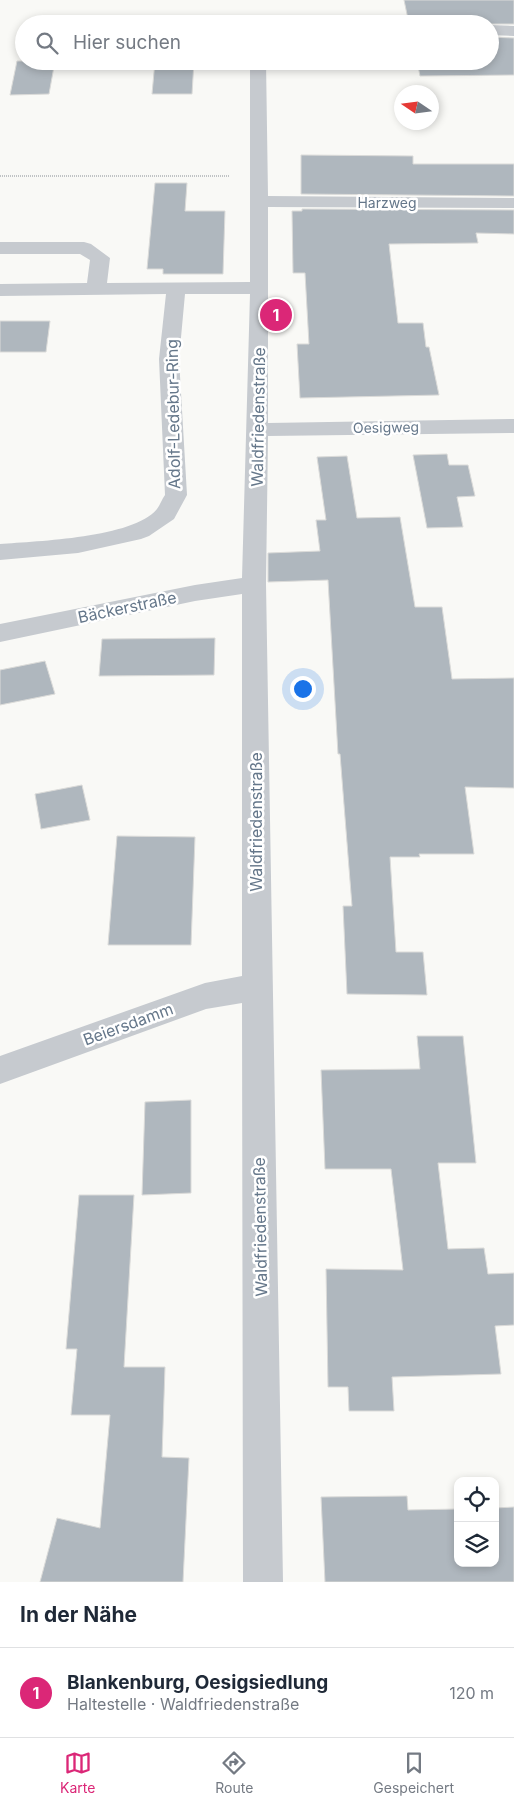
<!DOCTYPE html>
<html lang="de">
<head>
<meta charset="utf-8">
<style>
	:root { --surface:#fff; --page:#f6f6f7; --text:#1f2937; --muted:#747a83; --line:#e0e1e3; --accent:#db2777 }
	body { margin:0; font-family:Inter,sans-serif; background:var(--page); color:var(--text) }
	.controls { position:absolute; right:15px; bottom:15px; display:grid; overflow:hidden; border-radius:10px; box-shadow:0 2px 8px #0003 }
	.controls button { width:45px; height:45px; display:grid; place-items:center; padding:0; border:0; border-bottom:1px solid var(--line); background:var(--surface); color:var(--text); font:25px sans-serif }
	.compass { position:absolute; left:394px; top:85px; width:45px; height:45px; border-radius:50%; background:var(--surface); box-shadow:0 2px 8px #0003; rotate:283deg }
	.you { position:absolute; left:302px; top:688px; width:18px; height:18px; margin:-12px; border:4px solid #fff; border-radius:50%; background:#1a73e8; box-shadow:0 0 0 8px #1a73e833 }
	.badge { display:grid; place-items:center; width:32px; height:32px; border-radius:50%; background:var(--accent); color:#fff; font-size:16px; font-weight:700 }
	.pin { position:absolute; translate:-50% -50%; border:2px solid #fff; box-shadow:0 1px 5px #0006 }
	.list { margin:0; padding:0; list-style:none }
	h2 { display:flex; justify-content:space-between; align-items:center; height:65px; margin:0; padding:0 20px; font-size:21px }
	h2 small { font-size:16px; font-weight:400; color:var(--muted) }
	.list li { display:grid; grid-template-columns:32px 1fr auto; gap:15px; align-items:center; box-sizing:border-box; height:90px; padding:0 20px; border-top:1px solid var(--line) }
	.list b { display:block; font-size:19px; white-space:nowrap }
	.list p { margin:0; font-size:16px; white-space:nowrap; color:var(--muted) }
	.list em { font-size:16px; font-style:normal; color:var(--muted) }
	.icon { flex:none; width:28px; height:28px; fill:none; stroke:currentColor; stroke-width:2; stroke-linecap:round; stroke-linejoin:round }
	.map { position:relative; flex:none; width:514px; height:1582px; overflow:hidden }
	.search { position:absolute; background:var(--surface); box-shadow:0 2px 8px #0003; left:15px; right:15px; top:15px; height:55px; display:flex; align-items:center; gap:12px; box-sizing:border-box; padding:0 18px; border-radius:28px; color:var(--muted); font-size:19px }
	.sheet { height:155px; background:var(--surface) }
	nav { display:flex; justify-content:space-around; align-items:center; box-sizing:border-box; height:70px; border-top:1px solid var(--line); background:var(--surface); font-size:14px; color:var(--muted) }
	nav a { display:grid; justify-items:center; gap:2px }
	nav .on { color:var(--accent) }
	.map>svg:first-child { display:block }
</style>
</head>
<body>
<div class="map">
<svg width="514" height="1582" viewBox="0 0 514 1582">
	<rect width="100%" height="100%" fill="#f9f9f6"/>
	<path fill="#afb7be" stroke="#dbdbd9" d="M404,0h110v24h-105z
		M490,37l24,1v37l-94,1 -3,-15h73z
		M17,61h38l-6,33 -39,1z
		M155,61h39l-2,33h-40z
		M301,155l112,1v8h101v32l-213,-2z
		M155,183h32l-2,28h40l-2,63h-60v-5h-16z
		M302,209l212,1v24l-38,-1 2,10 -89,1 9,79h25l3,24h3l10,48 -139,3 -3,-54h12l-4,-71h-12l-1,-62h10z
		M0,321h50l-4,31h-46z
		M447,454l2,11h19l7,31 -18,1 6,30 -36,1 -14,-73z
		M347,456l10,62 43,-1 15,90h27l10,72 62,-1v110l-49,-1 9,67h-55l1,3h-30l6,95h27l4,43 -80,-1 -4,-88h9l-12,-152h-2l-10,-174 -60,2v-29l52,-2 -4,-31h10l-9,-63z
		M215,638l-1,37 -115,1 3,-37z
		M45,661l10,33 -55,11v-35z
		M82,785l8,35 -49,9 -6,-35z
		M117,836l78,1 -4,108h-83z
		M417,1036h46l13,127h-38l10,86 36,-1 4,26 26,-1v52l-19,1 6,48 -109,3 2,34h-45l-1,-24h-20l-2,-118 77,1 -12,-101h-66l-4,-99 99,-1z
		M191,1100v93l-49,2 3,-93z
		M79,1195h55l-10,172h41l-3,90 27,1 -6,124h-143l17,-64 43,10 10,-113h-39l6,-66h-11z
		M407,1496l1,14 50,-1v54h37v-55l19,-1v75h-189l-4,-85z"/>
	<g fill="none" stroke-linecap="round" stroke-linejoin="round">
		<path stroke="#c0c3c5" stroke-width="2" stroke-dasharray="1 1" stroke-linecap="butt" d="M105,22v2
			M99,69l1,-8
			M0,176h229"/>
		<path fill="#c6cacf" fill-rule="evenodd" d="M257,18l44,1 8,5 -60,-1z
			M490,25l24,1v10l-24,-1z
			M250,61h16l2,135 246,2v10l-246,-1v216l246,-4v14l-246,3 -2,148 17,998h-40l-1,-579 -36,6 -206,75v-28l205,-73 37,-7v-382l-47,7 -195,41v-18l195,-39 47,-7 8,-284h-65l-6,65 8,136 -13,24 -25,17 -8,3 -63,14 -78,7v-16c38,-3 133,-6 157,-35 3,-4 5,-10 8,-14l-6,-136 7,-65 -166,2v-12l87,-1 3,-23 -10,-6h-80v-12h84l7,2 19,14 -3,25 143,-1z"/>
	</g>
	<g text-anchor="middle" dominant-baseline="central" stroke-width="5" stroke-linejoin="round" paint-order="stroke">
		<g font-size="14" fill="#65778a" stroke="#fff">
			<text x="387" y="202">Harzweg</text>
			<text transform="translate(386 427) rotate(-1)">Oesigweg</text>
		</g>
		<g font-size="16" fill="#65778a" stroke="#fff">
			<text transform="translate(173 414) rotate(-91)">Adolf-Ledebur-Ring</text>
			<text transform="translate(258 417) rotate(-89)">Waldfriedenstraße</text>
			<text transform="translate(127 607) rotate(-12)">Bäckerstraße</text>
			<text transform="translate(256 822) rotate(-90)">Waldfriedenstraße</text>
			<text transform="translate(128 1024) rotate(-20)">Beiersdamm</text>
			<text transform="translate(260 1227) rotate(-91)">Waldfriedenstraße</text>
		</g>
	</g>
</svg>
<div class="controls">
<button><svg class="icon" aria-label="locate" viewBox="0 0 24 24"><circle cx="12" cy="12" r="6"/><path d="M12 2v4M12 18v4M2 12h4M18 12h4"/></svg></button>
<button><svg class="icon" aria-label="layers" viewBox="0 0 24 24"><path d="M12 4l9 5-9 5-9-5zM3 14l9 5 9-5"/></svg></button>
</div>
<svg class="compass" viewBox="-18 -18 36 36"><path d="M0-13l5 13h-10z" fill="#e53935"/><path d="M0 13l5-13h-10z" fill="#747a83"/></svg>
<div class="you"></div>
<div class="pin badge" style="left:276px;top:315px">1</div>
<div class="search"><svg class="icon" aria-label="search" viewBox="0 0 24 24"><circle cx="10" cy="10" r="6"/><path d="M15 15l6 6"/></svg>Hier suchen</div>
</div>
<section class="sheet">
<h2>In der Nähe<small></small></h2>
<ul class="list">
<li><span class="badge">1</span><div><b>Blankenburg, Oesigsiedlung</b><p>Haltestelle · Waldfriedenstraße</p></div><em>120 m</em></li>
</ul>
</section>
<nav>
<a class="on"><svg class="icon" aria-label="map" viewBox="0 0 24 24"><path d="M3 6l6-2 6 2 6-2v14l-6 2-6-2-6 2zM9 4v14M15 6v14"/></svg>Karte</a>
<a><svg class="icon" aria-label="directions" viewBox="0 0 24 24"><path d="M12 3l9 9-9 9-9-9zM9 14v-3h6M13 9l2 2-2 2"/></svg>Route</a>
<a><svg class="icon" aria-label="saved" viewBox="0 0 24 24"><path d="M7 4h10v16l-5-4-5 4z"/></svg>Gespeichert</a>
</nav>
</body>
</html>
